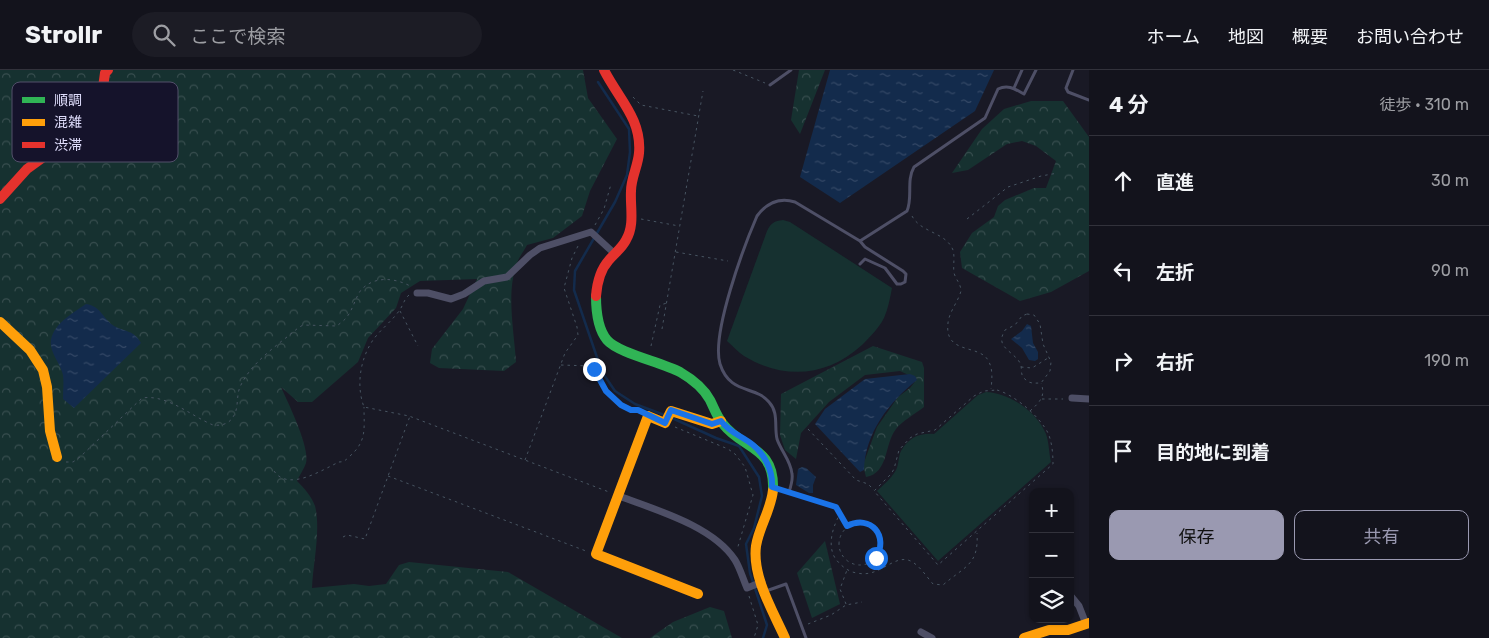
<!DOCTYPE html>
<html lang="ja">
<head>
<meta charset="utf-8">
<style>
	:root { --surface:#13131c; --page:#1c1c25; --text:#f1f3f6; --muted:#9d9ea3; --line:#32323b; --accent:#9a99b1 }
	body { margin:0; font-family:Rubik,"Noto Sans JP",sans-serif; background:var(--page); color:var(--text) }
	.controls { position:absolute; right:15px; bottom:15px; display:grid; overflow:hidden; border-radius:10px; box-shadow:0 1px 4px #0004 }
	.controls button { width:45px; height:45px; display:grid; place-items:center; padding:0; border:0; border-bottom:1px solid var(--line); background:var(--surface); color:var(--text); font:25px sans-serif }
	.stop { position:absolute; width:15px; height:15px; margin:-11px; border:4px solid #1a73e8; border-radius:50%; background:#fff }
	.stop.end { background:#1a73e8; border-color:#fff; box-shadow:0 1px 5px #0008 }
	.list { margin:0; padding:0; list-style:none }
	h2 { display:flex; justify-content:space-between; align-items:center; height:65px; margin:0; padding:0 20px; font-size:21px }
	h2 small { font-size:16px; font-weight:400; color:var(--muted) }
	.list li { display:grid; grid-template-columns:32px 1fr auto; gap:15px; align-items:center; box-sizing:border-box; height:90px; padding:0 20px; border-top:1px solid var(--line) }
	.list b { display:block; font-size:19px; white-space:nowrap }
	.list em { font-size:16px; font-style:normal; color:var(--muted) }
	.actions { display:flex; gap:10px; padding:15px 20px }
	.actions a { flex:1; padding:11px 0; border:1px solid var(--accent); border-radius:10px; text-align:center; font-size:18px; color:var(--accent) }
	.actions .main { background:var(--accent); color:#111 }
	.icon { flex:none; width:28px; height:28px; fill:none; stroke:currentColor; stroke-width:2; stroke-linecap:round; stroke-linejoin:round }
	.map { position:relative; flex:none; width:1089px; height:568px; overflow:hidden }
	header { display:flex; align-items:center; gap:30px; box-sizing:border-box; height:70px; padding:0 25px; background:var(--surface); border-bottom:1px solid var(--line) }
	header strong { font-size:24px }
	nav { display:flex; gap:28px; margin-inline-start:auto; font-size:18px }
	.search { width:350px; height:45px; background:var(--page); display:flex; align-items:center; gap:12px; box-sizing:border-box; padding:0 18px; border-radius:28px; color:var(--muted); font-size:19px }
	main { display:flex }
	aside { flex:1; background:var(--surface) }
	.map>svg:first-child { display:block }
</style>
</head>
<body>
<header>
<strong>Strollr</strong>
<div class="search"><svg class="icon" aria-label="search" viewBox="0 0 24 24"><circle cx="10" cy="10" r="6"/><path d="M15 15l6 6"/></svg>ここで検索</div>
<nav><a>ホーム</a><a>地図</a><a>概要</a><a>お問い合わせ</a></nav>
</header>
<main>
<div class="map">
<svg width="1089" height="568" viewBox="0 0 1089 568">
	<defs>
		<pattern id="forest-crowns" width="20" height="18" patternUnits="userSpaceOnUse" patternTransform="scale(1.25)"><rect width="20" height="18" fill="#163130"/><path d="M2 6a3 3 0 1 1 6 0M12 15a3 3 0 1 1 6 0" fill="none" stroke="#384e4f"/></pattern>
		<pattern id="water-ripples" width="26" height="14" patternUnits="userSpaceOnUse" patternTransform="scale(1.25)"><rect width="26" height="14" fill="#132b4c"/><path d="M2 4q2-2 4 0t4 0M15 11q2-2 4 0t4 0" fill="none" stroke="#354967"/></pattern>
	</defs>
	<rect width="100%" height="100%" fill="#191925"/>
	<path fill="url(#forest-crowns)" d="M0,0h583l5,28 29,41 -27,52 -8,25 -29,22 -26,7c-3,6 -8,12 -10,18 -11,30 -3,67 -1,99l-12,9 -65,-3 -9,-5 2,-14 31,-40 14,-30 -57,2 -19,12 -5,15 -28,30 -10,24 -46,40h-14l-17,-15c7,16 29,60 25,76 -2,6 -7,13 -9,18 7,7 15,16 18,25 6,23 -2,58 -3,82l42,-4 15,2 17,-2 13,-19 10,-3 99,10 114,66h-622z
		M799,0h26l-25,64 -9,-14z
		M1031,31h32l26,36v134l-38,21 -31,9 -58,-33 -2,-16 12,-19 22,-16 4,-11 7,-6 29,-12h12l10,-27 -20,-15 -14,-5 -15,3 -39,26 -16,3 30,-44 22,-20z
		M873,276l49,16 2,6v39c-8,6 -23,15 -28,22 -12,15 -7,44 -30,48l-3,-12 14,-38 21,-30 12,-9 7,-9 -17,-8 -35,4 -36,27 -28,31 -5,26 -11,-9 -5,-15 1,-41z
		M825,471l15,63 -28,14 -15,-45z
		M710,537l14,4 8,27h-82l23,-16z"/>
	<path fill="#163130" d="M783,150l7,2 102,66c-2,10 -4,21 -8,30 -5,10 -14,19 -22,27 -35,32 -78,35 -118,11 -6,-4 -11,-10 -17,-15l40,-110c4,-8 7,-10 16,-11z
		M986,322c24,1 51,20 60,42 3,8 3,19 5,28l-113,99 -61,-70c6,-6 14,-12 19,-21 3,-6 2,-13 5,-19 8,-14 19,-18 33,-17l44,-39z"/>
	<path fill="url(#water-ripples)" d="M830,0h164l-19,41 -135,92 -40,-26z
		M86,234c15,2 17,15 28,22 11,6 20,4 27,17l-67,65 -11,-9c0,-8 1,-16 0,-24 -2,-9 -8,-16 -11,-25 -7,-21 19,-36 34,-46z
		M1027,254l4,2 2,17 5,9v7l-3,2 -6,-1 -7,-12 -11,-9 11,-8z
		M910,304l5,2 2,4c-28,22 -52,53 -53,90l-4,2 -45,-48 10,-15 40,-30z
		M802,397l4,1 10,9 -3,8v8h-4l-13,-8 2,-16z"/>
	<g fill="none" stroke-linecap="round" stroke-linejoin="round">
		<path stroke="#132b4c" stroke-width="2.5" d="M598,12l31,47 1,23 -3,23 -12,27 -40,69 -1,19 28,82 13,19 20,13 32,12
			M672,348l44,20 23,8 20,31 3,19 -8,32 -8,16 4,29 17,52 -4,13"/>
		<path stroke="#475461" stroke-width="1" stroke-dasharray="2.5 4" stroke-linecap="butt" d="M733,0l32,13
			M633,27l8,8 57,11
			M912,146c9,17 34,16 41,34 2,7 0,15 1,23 2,7 7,11 7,18 -3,11 -12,21 -13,32 -4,33 33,20 41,39 4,8 3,18 2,27
			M641,149l38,7
			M967,149l41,-32 33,-11 17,-3
			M595,155l9,-16 7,-25
			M676,182l52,9
			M409,225c-5,4 -6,11 -10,16 -8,11 -19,19 -26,29 -13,19 -17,46 -9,67l45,9 200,76
			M400,241l18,35
			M1027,244l7,1 6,9 3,20 8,18 -1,9 -9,12c-6,0 -11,1 -15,-3 -7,-5 -3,-11 -6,-17 -4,-8 -16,-13 -18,-21 -1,-5 1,-8 3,-12l10,-5 7,-9z
			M662,259l41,-238
			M651,276l9,-41 7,-2
			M561,295l30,1 4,3 6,15 11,14 19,12 10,2
			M1021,297l11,1 16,-10
			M997,320c18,5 43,27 51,43 4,9 5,21 5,31l-115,101 -64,-74 17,-17 3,-5 5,-19 11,-12 7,-4 18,-4 39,-34 10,-5z
			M1042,329h21
			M1030,341c10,-9 16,-15 11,-28
			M675,357l53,22 7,5 10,13 8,28 -16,55
			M808,359l48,51 12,4 6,6
			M525,390l40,-107 13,-18 -1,-8 -13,-39 8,-30 7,-14
			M66,392h7l7,-5 62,-59c25,-4 49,18 71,27 8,1 16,-1 20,-8 6,-8 3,-21 7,-30 11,-25 38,-42 58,-59l5,-3 34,1c3,-3 7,-5 9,-8 7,-8 9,-20 15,-28 14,-15 35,-12 51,-3
			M274,401c14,21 48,-1 65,-9 5,0 7,-2 11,-6 17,-15 14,-27 14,-49
			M388,406l198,75
			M839,442l1,2c-7,12 -13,31 -5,44 5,7 13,14 22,15 22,5 35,-17 51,-13 10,3 18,16 25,24l10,1c22,-19 36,-20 34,-52
			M840,444l7,12
			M839 474a21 21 0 1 1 42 0a21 21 0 1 1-42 0Z
			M343,467l4,-2 18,4 45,-123
			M749,526l9,29 -4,13
			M846,534l-6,-15 7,-19
			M808,554l23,-9 15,-10 16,-3"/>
		<path stroke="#4e4f66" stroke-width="3" d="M1073,0l-7,18 2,4 21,8
			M770,15l21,-15
			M1014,18l8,-18
			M860,171l5,6 38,24 3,3 -1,8 -4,2h-4l-12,-16 -20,-9 -5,5
			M775,418l61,19
			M789,422c2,-6 4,-12 3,-18 -1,-13 -11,-23 -15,-35 -3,-13 2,-26 -8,-37 -14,-17 -39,-7 -49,-38 -9,-30 24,-118 37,-148 9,-12 22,-19 38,-14l65,39 47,-30c6,-14 -1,-30 7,-44l71,-49 13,-29c10,-5 17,0 26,5l12,-24
			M766,521l20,-7 20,54"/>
		<path stroke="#4e4f66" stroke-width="7" d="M417,223h11l23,6 13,-5 20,-13 23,-4 23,-22 10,-7 51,-16 24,22
			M1072,328l17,1
			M619,426c37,14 94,30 116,64 5,8 8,19 12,28l15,-6
			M1070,525l9,11 7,18
			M921,562l11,6"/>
		<path stroke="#30b455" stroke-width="10" d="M596,226c0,14 1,32 11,44 11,13 54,22 73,32 12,7 23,15 30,28 4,8 7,17 13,24 20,26 52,22 50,66"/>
		<path stroke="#ff9f0a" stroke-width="10" d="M0,252l30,28 13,20 4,17 3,44 7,26
			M773,420c-2,20 -14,37 -17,56 -4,31 17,65 29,92
			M698,524l-102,-40 52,-138 17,7 6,-12 41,13 9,-3
			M1024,568l25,-8h19l21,-7"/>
		<path stroke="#e5322d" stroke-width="10" d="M0,129l27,-30 44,-32 13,-7 10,-9 6,-12 5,-36 3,-3
			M596,226c1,-13 4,-26 13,-36 6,-7 13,-12 17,-20 9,-15 4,-33 5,-49 0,-13 7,-25 8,-38 3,-34 -21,-55 -35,-83"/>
	</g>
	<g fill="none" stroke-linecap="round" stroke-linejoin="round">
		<path stroke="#1a73e8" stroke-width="6" d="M594,299l12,22 15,14 10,5h7l27,13 6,-13 41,14 9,-3c9,12 21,15 32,24 12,10 20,26 19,42l64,20 11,19c24,-12 42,10 29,32"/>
	</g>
	<rect x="12" y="12" width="166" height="80" rx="8" fill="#15132b" stroke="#52506a" stroke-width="1"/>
	<rect x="22" y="27" width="23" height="6" fill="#30b455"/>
	<rect x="22" y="49" width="23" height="7" fill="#ff9f0a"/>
	<rect x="22" y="72" width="23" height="6" fill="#e5322d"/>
	<g font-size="14" fill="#e0defd">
		<text x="54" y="35">順調</text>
		<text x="54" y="57">混雑</text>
		<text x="54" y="80">渋滞</text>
	</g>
</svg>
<div class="controls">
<button>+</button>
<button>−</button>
<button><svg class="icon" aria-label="layers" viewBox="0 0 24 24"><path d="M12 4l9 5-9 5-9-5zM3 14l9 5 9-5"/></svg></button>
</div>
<div class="stop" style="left:876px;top:488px"></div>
<div class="stop end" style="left:594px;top:299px"></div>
</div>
<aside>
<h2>4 分<small>徒歩 · 310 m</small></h2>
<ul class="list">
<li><svg class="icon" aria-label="ahead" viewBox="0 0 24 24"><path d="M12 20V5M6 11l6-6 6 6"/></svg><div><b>直進</b></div><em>30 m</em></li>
<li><svg class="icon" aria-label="left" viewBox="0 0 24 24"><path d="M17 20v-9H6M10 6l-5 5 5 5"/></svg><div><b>左折</b></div><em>90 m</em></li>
<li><svg class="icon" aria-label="right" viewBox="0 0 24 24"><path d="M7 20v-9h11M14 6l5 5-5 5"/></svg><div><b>右折</b></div><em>190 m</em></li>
<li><svg class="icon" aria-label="arrive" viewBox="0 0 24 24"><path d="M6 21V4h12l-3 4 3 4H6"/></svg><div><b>目的地に到着</b></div></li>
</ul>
<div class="actions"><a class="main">保存</a><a>共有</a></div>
</aside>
</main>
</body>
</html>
